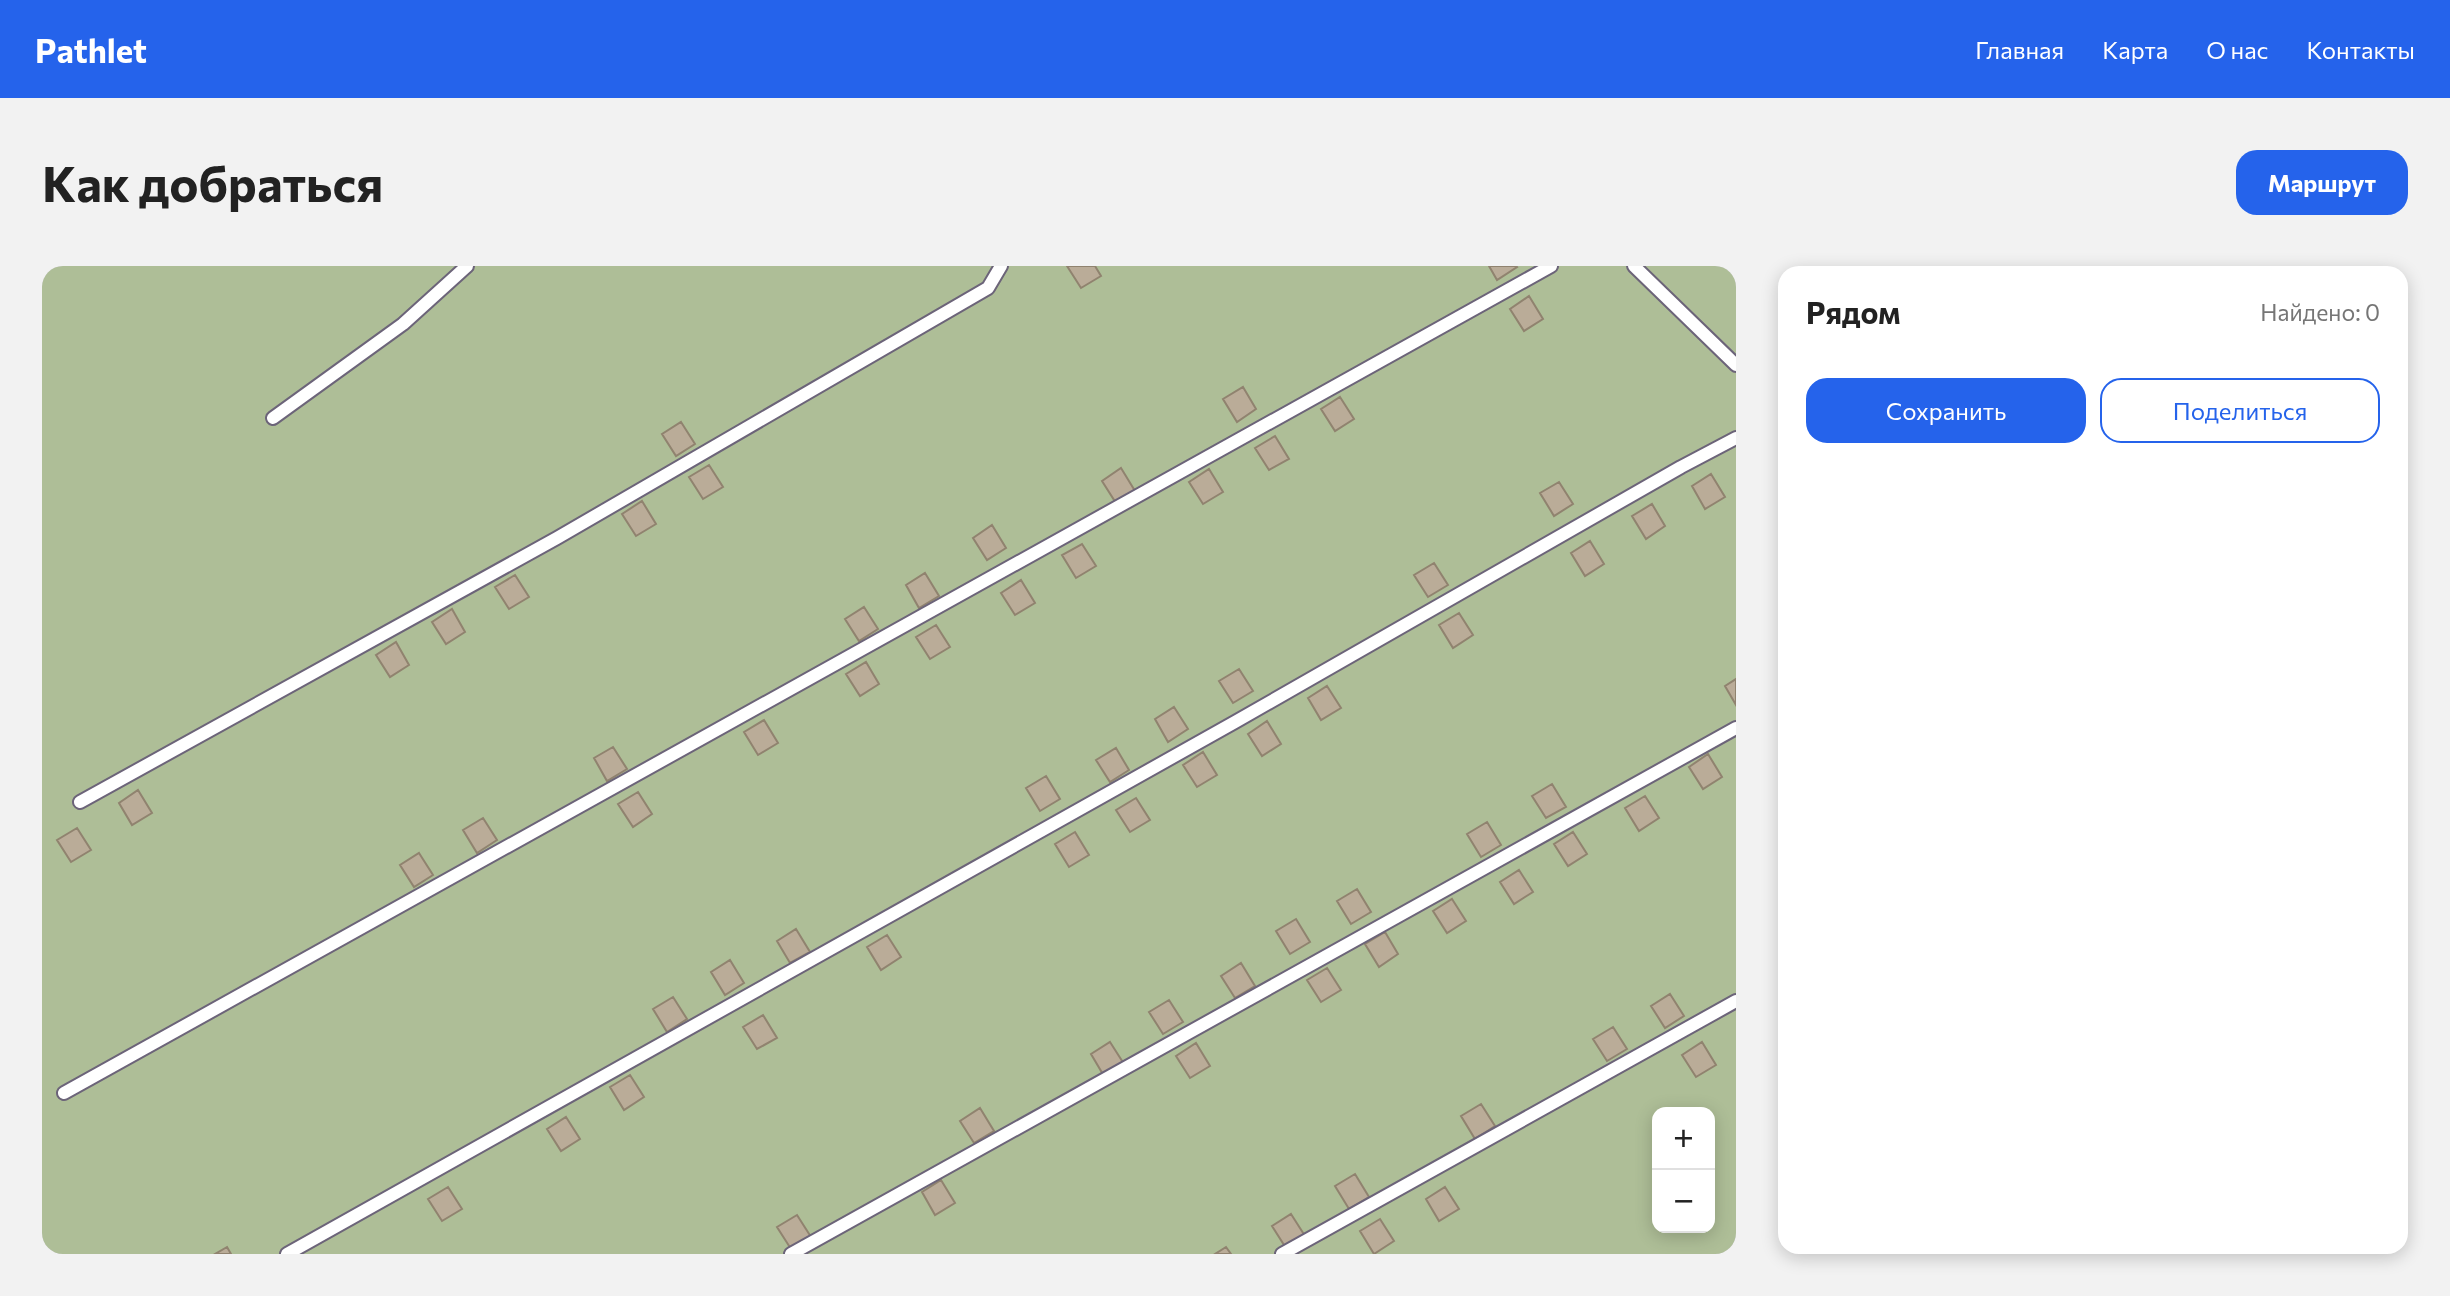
<!DOCTYPE html>
<html lang="ru">
<head>
<meta charset="utf-8">
<style>
	:root { --surface:#fff; --page:#f2f2f2; --text:#222; --muted:#767676; --line:#e0e0e0; --accent:#2563eb }
	body { margin:0; font-family:Commissioner,sans-serif; background:var(--page); color:var(--text) }
	.controls { position:absolute; right:21px; bottom:21px; display:grid; overflow:hidden; border-radius:14px; box-shadow:0 4px 18px #0003 }
	.controls button { width:63px; height:63px; display:grid; place-items:center; padding:0; border:0; border-bottom:2px solid var(--line); background:var(--surface); color:var(--text); font:35px sans-serif }
	.list { margin:0; padding:0; list-style:none }
	h2 { display:flex; justify-content:space-between; align-items:center; height:91px; margin:0; padding:0 28px; font-size:30px }
	h2 small { font-size:23px; font-weight:400; color:var(--muted) }
	.actions { display:flex; gap:14px; padding:21px 28px }
	.actions a { flex:1; padding:16px 0; border:2px solid var(--accent); border-radius:21px; text-align:center; font-size:24px; color:var(--accent) }
	.actions .main { background:var(--accent); color:#fff }
	.map { position:relative; flex:none; width:1694px; height:988px; overflow:hidden; border-radius:21px }
	header { display:flex; align-items:center; gap:42px; box-sizing:border-box; height:98px; padding:0 35px; background:var(--accent); color:#fff }
	header strong { font-size:33px }
	nav { display:flex; gap:38px; margin-inline-start:auto; font-size:24px }
	.intro { display:flex; align-items:center; justify-content:space-between; box-sizing:border-box; height:168px; padding:0 42px }
	h1 { margin:0; font-size:49px }
	.button { padding:18px 32px; border-radius:21px; background:var(--accent); color:#fff; font-size:24px; font-weight:700 }
	main { display:flex; gap:42px; padding:0 42px }
	aside { flex:1; background:var(--surface); border-radius:21px; box-shadow:0 4px 18px #0003 }
	.map>svg:first-child { display:block }
</style>
</head>
<body>
<header>
<strong>Pathlet</strong>
<nav><a>Главная</a><a>Карта</a><a>О нас</a><a>Контакты</a></nav>
</header>
<div class="intro"><h1>Как добраться</h1><a class="button">Маршрут</a></div>
<main>
<div class="map">
<svg width="1694" height="988" viewBox="0 0 1694 988">
	<rect width="100%" height="100%" fill="#e7dff7"/>
	<path fill="#aebe97" fill-rule="evenodd" d="M0,0h1694v988h-1694zM1615,846h53v116h-53z"/>
	<path fill="#baac98" stroke="#90836f" stroke-width="2" d="M1025,0h28l6,10 -20,12z
		M1447,0h27l1,1 -20,13z
		M1487,30l14,23 -19,12 -14,-22z
		M1201,121l13,22 -19,13 -14,-23z
		M1298,131l14,22 -19,12 -14,-22z
		M639,156l14,22 -19,12 -14,-22z
		M1233,170l14,23 -20,11 -14,-22z
		M667,199l14,22 -20,12 -14,-22z
		M1079,202l14,23 -19,12 -14,-22z
		M1167,203l14,23 -20,12 -14,-22z
		M1669,208l14,23 -20,12 -13,-23z
		M1517,216l14,22 -19,12 -14,-23z
		M600,235l14,23 -20,12 -14,-22z
		M1610,238l13,22 -19,13 -14,-23z
		M950,259l14,23 -19,12 -14,-22z
		M1548,275l14,23 -19,12 -14,-23z
		M1040,278l14,22 -20,12 -14,-23z
		M1392,297l14,22 -20,12 -14,-22z
		M883,307l14,23 -20,12 -13,-23z
		M473,309l14,22 -20,12 -14,-22z
		M979,314l14,23 -20,12 -14,-22z
		M822,341l14,22 -19,12 -14,-22z
		M410,343l13,23 -19,12 -14,-22z
		M1417,347l14,22 -20,13 -14,-23z
		M894,359l14,22 -20,12 -14,-22z
		M354,376l13,23 -19,12 -14,-22z
		M824,396l13,22 -19,12 -14,-22z
		M1197,403l14,22 -20,12 -14,-22z
		M1694,413v26l-11,-19z
		M1285,420l14,22 -20,12 -13,-22z
		M1132,441l14,22 -20,13 -13,-23z
		M722,454l14,23 -20,12 -14,-23z
		M1225,455l14,23 -19,12 -14,-22z
		M571,481l14,22 -20,12 -13,-23z
		M1074,482l13,22 -19,12 -14,-22z
		M1161,486l14,23 -20,12 -14,-22z
		M1666,488l14,23 -19,12 -14,-22z
		M1004,510l14,23 -20,12 -14,-23z
		M1510,518l14,23 -20,11 -14,-22z
		M96,524l14,23 -20,12 -13,-22z
		M596,526l14,22 -19,13 -15,-23z
		M1603,530l14,22 -20,13 -14,-23z
		M1094,532l14,22 -20,12 -14,-22z
		M441,552l14,22 -20,13 -14,-23z
		M1445,556l14,23 -20,12 -14,-23z
		M35,562l14,22 -20,12 -14,-22z
		M1033,566l14,23 -20,12 -14,-23z
		M1531,566l14,22 -19,12 -14,-22z
		M377,587l14,22 -19,12 -14,-22z
		M1477,604l14,22 -19,12 -14,-22z
		M1315,623l14,23 -20,12 -14,-23z
		M1410,633l14,22 -19,12 -14,-22z
		M1254,653l14,23 -20,12 -14,-23z
		M754,663l14,23 -20,11 -13,-22z
		M1343,666l13,22 -19,13 -14,-23z
		M845,669l14,22 -20,13 -14,-23z
		M688,694l14,23 -19,12 -14,-23z
		M1199,697l14,23 -20,12 -14,-22z
		M1285,702l14,22 -20,12 -14,-22z
		M1628,728l14,22 -19,12 -14,-22z
		M631,731l14,22 -20,13 -14,-23z
		M1127,734l14,22 -20,12 -14,-22z
		M721,749l14,23 -20,11 -14,-22z
		M1571,761l14,22 -20,12 -14,-22z
		M1068,776l14,22 -20,12 -13,-22z
		M1660,776l14,23 -20,12 -14,-22z
		M1154,777l14,23 -20,12 -14,-22z
		M588,809l14,22 -20,13 -14,-23z
		M1439,838l14,22 -20,13 -14,-23z
		M938,842l14,23 -20,12 -14,-22z
		M524,851l14,22 -19,12 -14,-22z
		M1313,908l14,23 -20,12 -14,-23z
		M899,914l14,23 -20,12 -13,-23z
		M406,921l14,22 -20,12 -14,-22z
		M1403,921l14,22 -20,12 -13,-22z
		M1249,948l14,22 -19,12 -14,-22z
		M755,949l14,22 -20,12 -14,-22z
		M1338,953l14,22 -20,13 -14,-23z
		M185,981l4,7h-16z
		M1184,981l5,7h-16z"/>
	<g fill="none" stroke-linecap="round" stroke-linejoin="round">
		<g stroke="#6c6479" stroke-width="16">
			<path id="lane" d="M1592,0l102,99
				M231,152l130,-94 64,-58
				M38,536l477,-264 431,-250 13,-22
				M22,827l1487,-827
				M245,988l948,-532 446,-255 55,-29
				M749,988l945,-526
				M1240,988l454,-253"/>
		</g>
		<use href="#lane" stroke="#fff" stroke-width="12"/>
	</g>
</svg>
<div class="controls">
<button>+</button>
<button>−</button>
</div>
</div>
<aside>
<h2>Рядом<small>Найдено: 0</small></h2>
<ul class="list">
</ul>
<div class="actions"><a class="main">Сохранить</a><a>Поделиться</a></div>
</aside>
</main>
</body>
</html>
